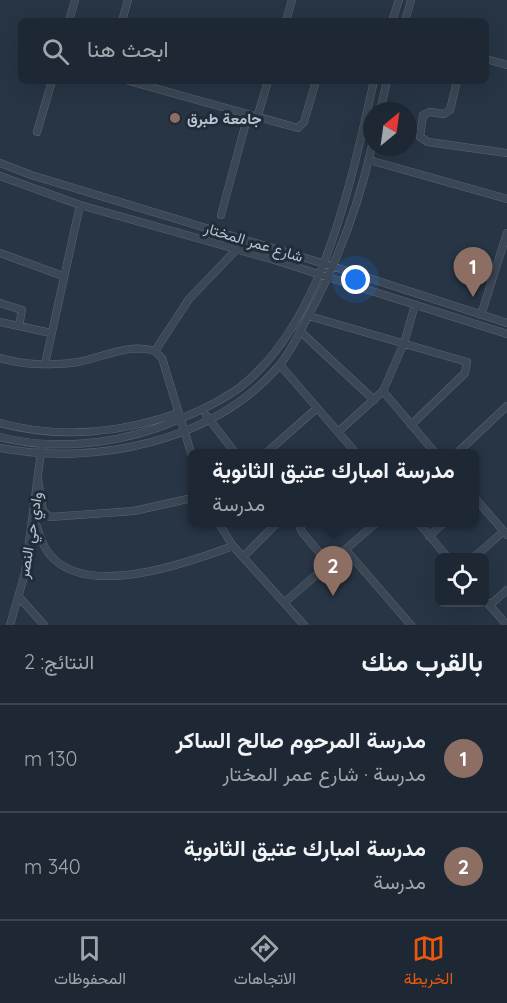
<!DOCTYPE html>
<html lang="ar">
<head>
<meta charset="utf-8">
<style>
	:root { --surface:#1d2834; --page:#2a3440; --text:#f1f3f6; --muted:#a0a6ac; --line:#3b444f; --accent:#ea580c }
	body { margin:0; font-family:Quicksand,Vazirmatn,sans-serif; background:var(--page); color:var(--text); direction:rtl }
	.controls { position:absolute; right:18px; bottom:18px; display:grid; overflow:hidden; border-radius:9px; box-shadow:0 6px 24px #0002 }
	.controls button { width:54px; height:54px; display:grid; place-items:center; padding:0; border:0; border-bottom:2px solid var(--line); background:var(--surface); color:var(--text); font:30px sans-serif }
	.compass { position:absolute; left:363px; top:102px; width:54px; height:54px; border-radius:50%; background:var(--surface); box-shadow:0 6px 24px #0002; rotate:29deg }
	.you { position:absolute; left:356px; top:280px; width:21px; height:21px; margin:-15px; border:4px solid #fff; border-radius:50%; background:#1a73e8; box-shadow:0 0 0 9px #1a73e833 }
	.badge { display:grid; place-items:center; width:39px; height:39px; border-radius:50%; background:var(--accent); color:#fff; font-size:20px; font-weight:700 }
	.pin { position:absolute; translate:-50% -50px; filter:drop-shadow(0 2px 3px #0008) }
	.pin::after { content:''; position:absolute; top:32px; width:21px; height:18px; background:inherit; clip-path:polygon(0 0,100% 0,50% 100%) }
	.popup { position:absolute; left:188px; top:449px; width:291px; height:78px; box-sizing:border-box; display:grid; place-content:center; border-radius:9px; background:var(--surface); filter:drop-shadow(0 2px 4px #0005); font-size:20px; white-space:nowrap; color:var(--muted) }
	.popup b { font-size:22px; color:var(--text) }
	.popup::after { content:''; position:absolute; left:50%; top:100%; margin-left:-12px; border:12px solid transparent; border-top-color:var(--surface) }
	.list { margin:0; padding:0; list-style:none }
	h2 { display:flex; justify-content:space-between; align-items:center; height:78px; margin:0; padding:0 24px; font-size:26px }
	h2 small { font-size:20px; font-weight:400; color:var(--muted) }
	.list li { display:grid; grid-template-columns:39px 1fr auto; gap:18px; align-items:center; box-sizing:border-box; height:108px; padding:0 24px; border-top:2px solid var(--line) }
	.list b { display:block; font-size:22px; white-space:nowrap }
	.list p { margin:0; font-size:20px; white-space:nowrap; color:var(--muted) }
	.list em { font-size:20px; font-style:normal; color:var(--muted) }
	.icon { flex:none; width:33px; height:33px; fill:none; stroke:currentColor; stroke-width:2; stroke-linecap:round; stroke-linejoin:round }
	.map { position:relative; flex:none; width:507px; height:625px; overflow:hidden; direction:ltr }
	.search { position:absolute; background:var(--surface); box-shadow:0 6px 24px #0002; left:18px; right:18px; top:18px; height:66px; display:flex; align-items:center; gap:15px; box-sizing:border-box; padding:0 21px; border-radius:9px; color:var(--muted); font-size:22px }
	.sheet { height:294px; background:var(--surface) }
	nav { display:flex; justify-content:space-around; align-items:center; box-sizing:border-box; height:84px; border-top:2px solid var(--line); background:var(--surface); font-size:16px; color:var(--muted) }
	nav a { display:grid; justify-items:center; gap:3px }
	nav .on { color:var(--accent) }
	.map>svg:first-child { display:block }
</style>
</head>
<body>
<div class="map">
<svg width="507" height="625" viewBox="0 0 507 625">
	<rect width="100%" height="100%" fill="#273545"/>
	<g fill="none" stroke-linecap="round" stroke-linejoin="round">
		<g stroke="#5a6572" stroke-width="8">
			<path id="minor" d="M69,21l6,-21
				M122,21l6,-21
				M286,21l6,-21
				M392,21l7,-21
				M405,21l6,-21
				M486,59l21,6
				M129,81l169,47 6,-6 12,-41
				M457,81l-7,29 -6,4 -14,-2 -7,3 -3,22 8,5 79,11
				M380,111l7,-30
				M257,118l11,-37
				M37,132l15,-51
				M369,160l138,39
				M0,163l31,12 304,92 172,56
				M0,176l80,29 191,54 236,75
				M221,215l27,-100
				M0,253l63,23
				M0,303l22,7 -3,16
				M481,315l26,-82
				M309,316l158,46 -2,11 -54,52
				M0,322l51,11
				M300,331l74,69
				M155,351l34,-52 48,-50
				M0,358c24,7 54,8 78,4 26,-5 51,-19 77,-11l7,7 30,98
				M45,364l35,-159
				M280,365l77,89
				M383,391l53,63
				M206,415l30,39
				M0,423c59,16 121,10 178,-10
				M338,432l45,-41 21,-48 11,-38
				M0,437c50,13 108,8 157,-9 28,-11 57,-22 82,-40 85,-65 112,-208 135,-307
				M0,448c95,18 212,-6 278,-81 12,-14 20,-31 28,-47 31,-56 52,-112 66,-174
				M265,454l52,-46
				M456,454l51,-48
				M38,480l5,31 7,6 84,-6 58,-13
				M474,497l33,38
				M34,518c5,14 8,30 20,41 39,38 136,3 179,-13
				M218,522l15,24 71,79
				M298,522l4,10 27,32
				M418,522l30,36
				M429,536l16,-14
				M346,550l65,75
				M243,557l35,-35
				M473,558l31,-27
				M19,597l25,28
				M484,599l23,26
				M285,602l92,-80
				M490,605l17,-15
				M10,625l15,-52 17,-129"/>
		</g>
		<use href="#minor" stroke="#3b4754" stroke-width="7"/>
	</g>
	<circle fill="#8d6e63" stroke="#202c3a" stroke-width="2" cx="175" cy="118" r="6"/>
	<g text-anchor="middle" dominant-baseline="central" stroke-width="6" stroke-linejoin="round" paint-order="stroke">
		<g font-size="15" font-weight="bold" fill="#b9c2ce" stroke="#202c3a" text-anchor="start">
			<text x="187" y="118">جامعة طبرق</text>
		</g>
		<g font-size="15" fill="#b9c2ce" stroke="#202c3a">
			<text transform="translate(254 242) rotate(17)">شارع عمر المختار</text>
			<text transform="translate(30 535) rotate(-81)">وادي حي النصر</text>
		</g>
	</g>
</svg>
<div class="controls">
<button><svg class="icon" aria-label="locate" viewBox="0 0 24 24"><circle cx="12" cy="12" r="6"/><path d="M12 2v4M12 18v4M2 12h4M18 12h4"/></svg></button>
</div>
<svg class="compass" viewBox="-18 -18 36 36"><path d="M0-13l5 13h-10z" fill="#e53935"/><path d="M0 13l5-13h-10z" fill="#a0a6ac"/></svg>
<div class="you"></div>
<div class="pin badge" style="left:473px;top:297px;background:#8d6e63">1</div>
<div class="pin badge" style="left:333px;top:596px;background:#8d6e63">2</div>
<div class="popup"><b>مدرسة امبارك عتيق الثانوية</b>مدرسة</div>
<div class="search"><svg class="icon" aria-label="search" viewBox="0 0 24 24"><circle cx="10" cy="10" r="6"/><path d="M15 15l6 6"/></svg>ابحث هنا</div>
</div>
<section class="sheet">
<h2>بالقرب منك<small>النتائج: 2</small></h2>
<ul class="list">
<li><span class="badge" style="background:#8d6e63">1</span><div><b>مدرسة المرحوم صالح الساكر</b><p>مدرسة · شارع عمر المختار</p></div><em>130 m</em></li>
<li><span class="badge" style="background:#8d6e63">2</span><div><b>مدرسة امبارك عتيق الثانوية</b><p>مدرسة</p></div><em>340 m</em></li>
</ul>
</section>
<nav>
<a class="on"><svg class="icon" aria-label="map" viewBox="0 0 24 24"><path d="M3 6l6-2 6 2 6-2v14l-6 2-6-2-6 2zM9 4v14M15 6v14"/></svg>الخريطة</a>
<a><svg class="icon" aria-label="directions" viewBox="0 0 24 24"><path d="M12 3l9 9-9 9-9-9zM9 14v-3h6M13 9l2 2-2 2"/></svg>الاتجاهات</a>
<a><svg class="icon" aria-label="saved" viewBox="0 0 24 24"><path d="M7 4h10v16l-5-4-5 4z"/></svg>المحفوظات</a>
</nav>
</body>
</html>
